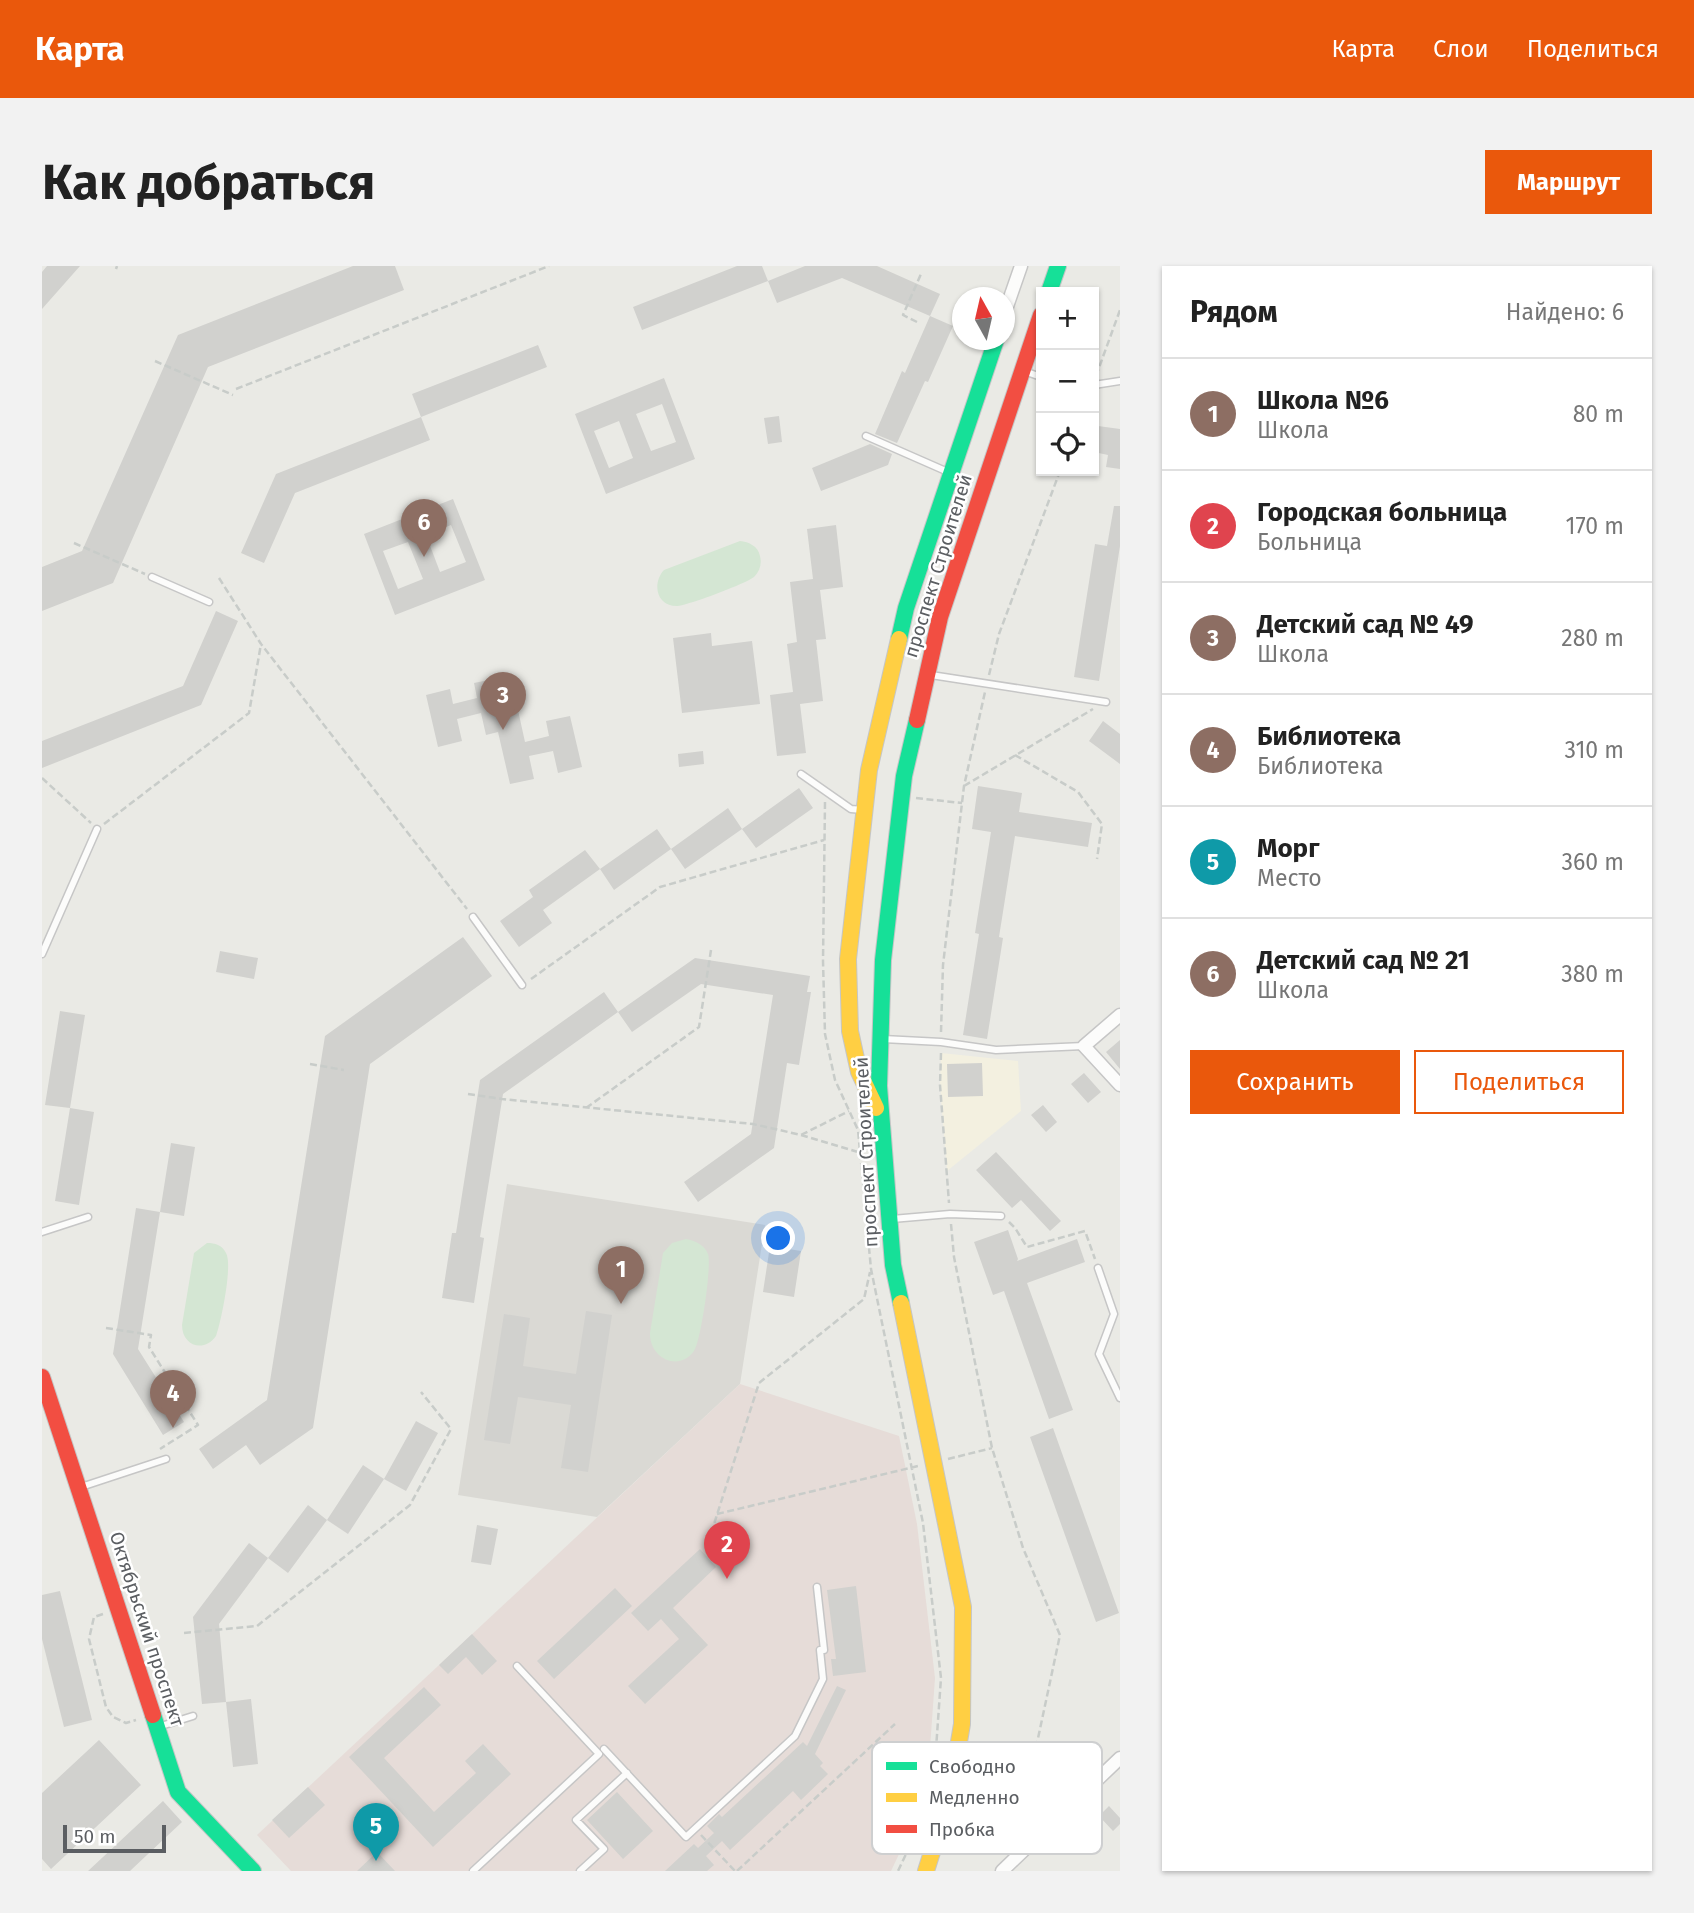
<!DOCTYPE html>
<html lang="ru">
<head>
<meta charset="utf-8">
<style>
	:root { --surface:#fff; --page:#f2f2f2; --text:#222; --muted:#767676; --line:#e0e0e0; --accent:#ea580c }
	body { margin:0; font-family:"Fira Sans",sans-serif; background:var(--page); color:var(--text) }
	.controls { position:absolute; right:21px; top:21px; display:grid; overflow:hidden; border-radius:0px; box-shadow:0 2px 5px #0004 }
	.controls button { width:63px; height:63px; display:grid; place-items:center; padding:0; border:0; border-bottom:2px solid var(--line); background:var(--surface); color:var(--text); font:35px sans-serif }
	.compass { position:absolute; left:910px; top:21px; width:63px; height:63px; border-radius:50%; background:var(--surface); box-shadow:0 2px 5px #0004; rotate:352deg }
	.scale { position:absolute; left:21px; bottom:18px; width:103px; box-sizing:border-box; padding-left:7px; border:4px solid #5b5e62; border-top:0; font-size:19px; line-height:24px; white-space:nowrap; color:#5b5e62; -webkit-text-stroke:5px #fff; paint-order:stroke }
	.you { position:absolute; left:737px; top:973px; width:24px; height:24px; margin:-18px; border:5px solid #fff; border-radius:50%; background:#1a73e8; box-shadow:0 0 0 10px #1a73e833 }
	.badge { display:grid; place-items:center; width:46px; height:46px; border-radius:50%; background:var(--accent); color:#fff; font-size:23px; font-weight:700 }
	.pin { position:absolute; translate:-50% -58px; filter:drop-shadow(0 2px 4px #0008) }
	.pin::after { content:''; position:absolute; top:37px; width:24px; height:21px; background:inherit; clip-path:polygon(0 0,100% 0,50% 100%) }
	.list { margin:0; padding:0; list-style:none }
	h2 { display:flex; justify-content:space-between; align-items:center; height:91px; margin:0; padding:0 28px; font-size:30px }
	h2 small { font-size:23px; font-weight:400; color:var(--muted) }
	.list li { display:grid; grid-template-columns:46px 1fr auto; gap:21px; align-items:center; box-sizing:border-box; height:112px; padding:0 28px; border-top:2px solid var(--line) }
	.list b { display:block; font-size:26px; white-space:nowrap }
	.list p { margin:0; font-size:23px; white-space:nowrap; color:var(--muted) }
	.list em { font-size:23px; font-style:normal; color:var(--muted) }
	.actions { display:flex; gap:14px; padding:21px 28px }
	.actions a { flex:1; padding:16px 0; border:2px solid var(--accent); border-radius:0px; text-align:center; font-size:24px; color:var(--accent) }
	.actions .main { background:var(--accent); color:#fff }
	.icon { flex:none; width:38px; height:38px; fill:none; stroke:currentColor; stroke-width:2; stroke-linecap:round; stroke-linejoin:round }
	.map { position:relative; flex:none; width:1078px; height:1605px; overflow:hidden; border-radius:0px }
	header { display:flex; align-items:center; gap:42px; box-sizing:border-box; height:98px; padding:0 35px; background:var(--accent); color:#fff }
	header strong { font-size:33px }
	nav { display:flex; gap:38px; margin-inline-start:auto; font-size:24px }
	.intro { display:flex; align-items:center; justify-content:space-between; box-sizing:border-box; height:168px; padding:0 42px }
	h1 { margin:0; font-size:49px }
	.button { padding:18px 32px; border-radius:0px; background:var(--accent); color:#fff; font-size:24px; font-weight:700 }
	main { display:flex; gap:42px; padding:0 42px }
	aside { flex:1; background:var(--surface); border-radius:0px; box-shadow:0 2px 5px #0004 }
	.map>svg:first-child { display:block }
</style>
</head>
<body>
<header>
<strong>Карта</strong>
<nav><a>Карта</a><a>Слои</a><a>Поделиться</a></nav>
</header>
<div class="intro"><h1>Как добраться</h1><a class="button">Маршрут</a></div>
<main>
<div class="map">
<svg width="1078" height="1605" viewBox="0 0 1078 1605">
	<rect width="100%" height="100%" fill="#eaeae5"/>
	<path fill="#f3f0e0" d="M899,787l77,8 3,50 -74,60 -7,-86z"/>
	<path fill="#dad9d4" d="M465,918l258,41 -25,159 -143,133 -139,-22z"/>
	<path fill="#e6dcd8" d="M698,1118l159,52 18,88 18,154 -5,70 -19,81 -20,42h-600l-34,-36z"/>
	<path fill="#d4e6d3" d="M698,275c9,1 18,5 20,15 2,8 0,15 -6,21 -7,6 -67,29 -77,29 -21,0 -25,-23 -13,-36z
		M644,973c9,2 18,5 22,15 4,10 -7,87 -14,97 -16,22 -45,6 -44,-18l13,-80 9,-10z
		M165,977c8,0 15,2 19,10 7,11 -5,70 -10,83 -12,17 -34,10 -34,-11l12,-72z"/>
	<path fill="#d1d1ce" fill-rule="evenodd" d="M5,0h33l-38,43v-37z
		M311,0h42l9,24 -196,77 -95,216 -71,28v-44l40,-16 96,-216z
		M695,0h25l6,15 -126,49 -9,-23z
		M763,0h72l63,28 -10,22 -88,-38 -65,25 -9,-22z
		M888,50l23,10 -25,56 -3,-1 -28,62 -22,-9 27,-63 3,2z
		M496,79l9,22 -126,50 -9,-23z
		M622,112l31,81 -89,35 -31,-80zM620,138l14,38 -25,9 -15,-37zM577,155l14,37 -24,10 -15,-37z
		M737,150l3,26 -14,2 -4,-26z
		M379,151l9,23 -135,53 -31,70 -23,-10 35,-79z
		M1056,160l22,3v40l-14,-2 2,-12 -14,-3z
		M828,178l22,10 -4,11 -67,26 -9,-23z
		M411,233l32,81 -90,35 -31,-81zM409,259l15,37 -26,10 -14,-37zM366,276l15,37 -25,10 -15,-38z
		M1072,240h6v40l-21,135 -25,-4 21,-133 12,2z
		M794,259l7,62 -23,3 6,49 -10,1 7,61 -23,3 6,49 -29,3 -7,-61 23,-3 -6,-48 10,-2 -7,-60 23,-3 -6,-50z
		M174,345l22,10 -37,84 -159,63v-27l141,-55z
		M669,367l1,13 40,-5 8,63 -78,9 -9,-75z
		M456,412l6,26 12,-3 9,41 24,-6 -3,-15 24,-5 12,51 -24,6 -5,-22 -24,5 5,23 -24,5 -12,-52 -12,3 -5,-22 -24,6 5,22 -24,6 -12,-52 24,-6 3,15 24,-6 -3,-15z
		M1061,455l17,13v30l-31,-23z
		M661,485l1,13 -25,3 -1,-13z
		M936,520l44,7 -3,19 73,11 -4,24 -73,-11 -16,101 4,1 -16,101 -24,-4 16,-101 -4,-1 16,-101 -19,-3z
		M757,522l14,20 -57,40 -14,-19z
		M686,542l14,21 -57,40 -14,-20z
		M615,563l14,20 -57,41 -14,-21z
		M543,584l15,19 -57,41 9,13 -33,24 -19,-26 33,-24 -4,-7z
		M421,671l29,39 -122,88 -57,364 -53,37 -14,-20 -33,24 -14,-20 68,-49 58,-364z
		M178,685l38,7 -4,21 -38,-7z
		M653,692l115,18 -3,16h4l-12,73 -12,-2 -13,85 -76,54 -14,-20 67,-48 22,-139 -72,-11 -69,48 -14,-20z
		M562,726l14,20 -115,82 -23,143 4,1 -10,65 -32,-5 10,-65h4l24,-153z
		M18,745l25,4 -15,93 -25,-3z
		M1078,774v29l-14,-17z
		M940,797l1,33 -35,1 -1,-33z
		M1042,807l17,19 -13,11 -17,-19z
		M1001,839l14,17 -11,10 -15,-17z
		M28,842l24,4 -15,93 -24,-4z
		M129,877l24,4 -11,69 -24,-4z
		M954,886l65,69 -11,10 -29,-31 -9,8 -36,-38z
		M94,942l24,4 -22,137 46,73 -21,13 -50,-81z
		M966,964l10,29 -1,2 60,-22 8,23 -58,21 46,127 -24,9 -45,-128 -11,4 -19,-53z
		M728,980l31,5 -7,46 -31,-5z
		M544,1045l26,4 -24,157 -27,-4 10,-63 -53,-8 -8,47 -26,-4 20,-126 26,4 -7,48 53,8z
		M374,1155l22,12 -32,58 -22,-12z
		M1011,1162l66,185 -23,9 -66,-185z
		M321,1199l21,14 -36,55 -21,-14z
		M266,1239l19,15 -39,53 -20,-15z
		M435,1259l21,4 -7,36 -20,-3z
		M207,1277l19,15 -49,66 7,78 -24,2 -9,-87z
		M658,1283l16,18 -43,41 35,37 -63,59 -17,-18 51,-47 -18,-20 -13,12 -17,-18z
		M814,1320l10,86 -33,4 -2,-17h5l-9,-69z
		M573,1322l17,18 -78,73 -17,-18z
		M18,1325l32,129 -28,7 -22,-88v-44z
		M430,1368l25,27 -15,14 -16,-18 -18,17 -9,-9z
		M795,1420l9,4 -31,64 8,9 -3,3 8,8 -27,26 -8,-9 -63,59 -8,-9 -16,15 8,9 -7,6h-42l29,-27 4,4 16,-15 -7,-7 12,-12 3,3 81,-75 4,4z
		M382,1421l17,18 -57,53 50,54 42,-39 -11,-12 18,-17 28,30 -78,73 -84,-90z
		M209,1433l7,65 -25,3 -7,-65z
		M57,1474l42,45 -90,84 -9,-10v-66z
		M266,1521l17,18 -36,33 -17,-18z
		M575,1526l36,39 -30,28 -36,-39z
		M121,1535l19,21 -52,49h-42z
		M1067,1540l11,12v6l-7,7 -14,-15z
		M335,1586l18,19h-38z"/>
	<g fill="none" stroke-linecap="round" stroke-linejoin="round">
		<g stroke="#c6c6c6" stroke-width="9">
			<path id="lane" d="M982,105l17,6
				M1052,119l26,-4
				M824,170l82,36
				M110,311l57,25
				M889,409l175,27
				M759,508l50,35 12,1
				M431,651l49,68
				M0,688l55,-125
				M841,773l58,3 55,8 88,-4
				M850,953l58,-5 51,2
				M0,966l46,-15
				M1056,1002l16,46 -15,40 21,44
				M39,1221l85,-28
				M116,1461l35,-11
				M562,1483l82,88 109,-101 28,-57 -3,-29h4l-7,-63
				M431,1605l126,-117 -82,-88
				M538,1605l24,-22 -28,-29 51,-47"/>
		</g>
		<g stroke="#c6c6c6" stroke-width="15">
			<path id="street" d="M962,49l17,-49
				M1078,749l-36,31 36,39
				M960,1605l118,-113"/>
		</g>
		<g stroke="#c5c6c6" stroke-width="18">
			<path id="fast" d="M1007,26l9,-26
				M857,373l7,-31 90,-268
				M859,1037l-8,-38 -14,-179 4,-126 21,-184 13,-56
				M111,1449l25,77 75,79"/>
		</g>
		<g stroke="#c5c6c6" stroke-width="18">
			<path id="slow" d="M834,842l-17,-36 -9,-41 -2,-72 21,-189 30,-131
				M859,1037l62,304 -1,117 -12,71 -24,76"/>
		</g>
		<g stroke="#c5c6c6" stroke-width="18">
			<path id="jam" d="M875,454l23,-103 101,-302
				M0,1111l111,338"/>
		</g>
		<path stroke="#c8ccc9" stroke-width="2.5" stroke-dasharray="7 3.5" stroke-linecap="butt" d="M74,3l1,-3
			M875,56l-14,-7 18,-41
			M113,95l78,34
			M1054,110l24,-66
			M194,123l313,-123
			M32,277l71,31
			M177,312l42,66 206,265
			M947,409l10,-41 61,-163
			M973,489l63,37 24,32 -5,35
			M0,512l49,45
			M922,520l129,-77
			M874,532l46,5
			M783,536l-2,159 2,73 10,46 23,50 13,139 52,254 18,155 -5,71 -19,82 -19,40
			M62,558l145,-111 12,-69
			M489,713l129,-92 164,-47
			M899,766l2,-67 21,-179 21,-94
			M899,787l-1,32 9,118
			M268,798l34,6
			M426,828l34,5 251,25 48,11 48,-24
			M544,842l113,-81 12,-77
			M759,869l57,17
			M967,956l6,6 12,19 58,-16 10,28
			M909,958l3,33 38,191 31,100 37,87 -43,202
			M64,1062l45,7 -2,12 49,78 -38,24
			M906,1193l44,-11
			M675,1248l201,-48
			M666,1277l51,-160 105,-84 6,-27
			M61,1348l-9,3 -5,22 17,68 7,10 13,6 10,-3
			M142,1367l73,-7 153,-121 41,-76 -30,-37
			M659,1569l34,36
			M695,1605l158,-147"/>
		<use href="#lane" stroke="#fcfcfb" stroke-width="6"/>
		<use href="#street" stroke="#fcfcfb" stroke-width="12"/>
		<use href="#fast" stroke="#16e098" stroke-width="16"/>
		<use href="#slow" stroke="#ffcf43" stroke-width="16"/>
		<use href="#jam" stroke="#f24e42" stroke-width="16"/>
	</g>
	<g text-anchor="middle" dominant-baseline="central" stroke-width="5" stroke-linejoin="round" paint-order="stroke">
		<g font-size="19" fill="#5b5e62" stroke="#fff">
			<text transform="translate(896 300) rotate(-73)">проспект Строителей</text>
			<text transform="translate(824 886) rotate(-93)">проспект Строителей</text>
			<text transform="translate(105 1363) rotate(72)">Октябрьский проспект</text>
		</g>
	</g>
	<rect x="830" y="1476" width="230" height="112" rx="10" fill="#fff" stroke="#cecfd0" stroke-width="2"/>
	<rect x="844" y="1496" width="31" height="8" fill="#16e098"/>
	<rect x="844" y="1527" width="31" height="9" fill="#ffcf43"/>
	<rect x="844" y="1559" width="31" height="8" fill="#f24e42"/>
	<g font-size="19" fill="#5b5e62">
		<text x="887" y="1507">Свободно</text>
		<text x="887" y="1538">Медленно</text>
		<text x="887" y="1570">Пробка</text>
	</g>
</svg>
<div class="controls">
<button>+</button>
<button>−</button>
<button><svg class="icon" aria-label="locate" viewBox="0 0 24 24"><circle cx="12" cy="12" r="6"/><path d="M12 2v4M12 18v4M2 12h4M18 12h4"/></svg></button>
</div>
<svg class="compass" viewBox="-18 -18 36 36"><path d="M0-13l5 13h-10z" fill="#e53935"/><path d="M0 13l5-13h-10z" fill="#767676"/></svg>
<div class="scale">50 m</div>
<div class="you"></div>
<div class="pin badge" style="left:579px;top:1038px;background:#8d6e63">1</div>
<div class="pin badge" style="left:685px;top:1313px;background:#e0444e">2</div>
<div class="pin badge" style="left:461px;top:464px;background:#8d6e63">3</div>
<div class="pin badge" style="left:131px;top:1162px;background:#8d6e63">4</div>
<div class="pin badge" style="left:334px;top:1595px;background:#0f9aa8">5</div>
<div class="pin badge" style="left:382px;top:291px;background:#8d6e63">6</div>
</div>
<aside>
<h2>Рядом<small>Найдено: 6</small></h2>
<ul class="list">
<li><span class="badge" style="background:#8d6e63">1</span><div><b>Школа №6</b><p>Школа</p></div><em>80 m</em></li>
<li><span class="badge" style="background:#e0444e">2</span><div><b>Городская больница</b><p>Больница</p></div><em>170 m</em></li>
<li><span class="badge" style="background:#8d6e63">3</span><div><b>Детский сад № 49</b><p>Школа</p></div><em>280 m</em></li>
<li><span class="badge" style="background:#8d6e63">4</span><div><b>Библиотека</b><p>Библиотека</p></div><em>310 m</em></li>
<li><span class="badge" style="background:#0f9aa8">5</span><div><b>Морг</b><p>Место</p></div><em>360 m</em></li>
<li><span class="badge" style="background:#8d6e63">6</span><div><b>Детский сад № 21</b><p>Школа</p></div><em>380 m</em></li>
</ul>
<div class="actions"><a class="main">Сохранить</a><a>Поделиться</a></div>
</aside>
</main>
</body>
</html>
